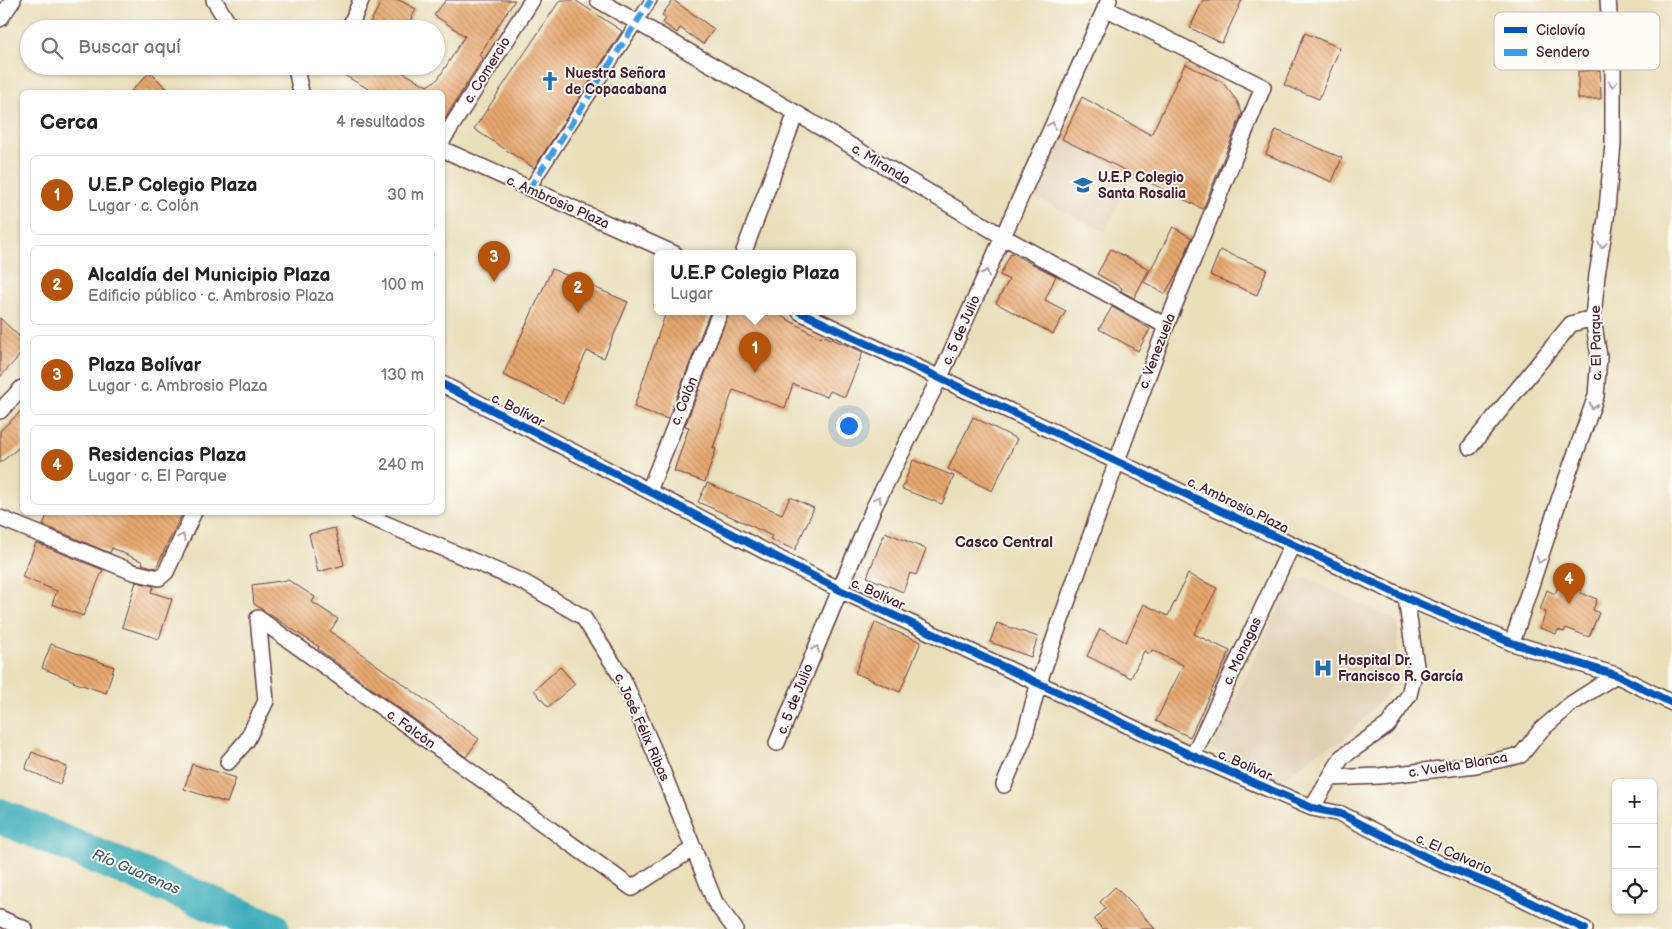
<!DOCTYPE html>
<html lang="es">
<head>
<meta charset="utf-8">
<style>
	:root { --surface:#fff; --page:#f6f6f6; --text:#222; --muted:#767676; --line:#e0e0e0; --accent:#b45309 }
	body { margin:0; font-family:"Balsamiq Sans",sans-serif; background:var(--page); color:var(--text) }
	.controls { position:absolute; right:15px; bottom:15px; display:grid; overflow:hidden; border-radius:8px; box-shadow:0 1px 4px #0004 }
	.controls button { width:45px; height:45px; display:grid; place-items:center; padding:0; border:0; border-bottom:1px solid var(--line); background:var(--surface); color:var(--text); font:25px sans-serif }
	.you { position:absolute; left:848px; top:425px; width:18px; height:18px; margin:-12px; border:4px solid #fff; border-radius:50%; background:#1a73e8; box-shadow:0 0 0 8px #1a73e833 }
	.badge { display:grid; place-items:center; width:32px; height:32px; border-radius:50%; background:var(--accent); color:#fff; font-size:16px; font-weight:700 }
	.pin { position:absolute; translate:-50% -41px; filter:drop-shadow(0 1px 2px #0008) }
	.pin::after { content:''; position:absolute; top:26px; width:18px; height:15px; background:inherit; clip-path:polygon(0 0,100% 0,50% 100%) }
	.popup { position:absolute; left:654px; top:250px; width:202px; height:65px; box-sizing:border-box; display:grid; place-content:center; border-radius:8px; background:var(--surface); filter:drop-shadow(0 1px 4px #0005); font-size:16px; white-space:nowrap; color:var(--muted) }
	.popup b { font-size:19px; color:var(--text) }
	.popup::after { content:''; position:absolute; left:50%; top:100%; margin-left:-10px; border:10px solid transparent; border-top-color:var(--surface) }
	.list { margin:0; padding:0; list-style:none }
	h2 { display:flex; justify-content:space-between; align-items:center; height:65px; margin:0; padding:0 20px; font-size:21px }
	h2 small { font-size:16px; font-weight:400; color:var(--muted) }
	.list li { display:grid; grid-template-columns:32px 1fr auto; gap:15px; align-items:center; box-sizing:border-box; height:80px; margin:0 10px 10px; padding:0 10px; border:1px solid var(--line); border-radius:8px }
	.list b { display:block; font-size:19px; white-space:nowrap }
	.list p { margin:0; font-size:16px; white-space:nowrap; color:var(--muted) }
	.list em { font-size:16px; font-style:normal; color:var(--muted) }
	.icon { flex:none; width:28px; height:28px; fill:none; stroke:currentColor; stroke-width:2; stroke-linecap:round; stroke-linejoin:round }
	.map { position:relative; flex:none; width:1672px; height:929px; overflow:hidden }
	.search { position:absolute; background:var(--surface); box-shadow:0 1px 4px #0004; left:20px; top:20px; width:425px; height:55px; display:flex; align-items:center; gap:12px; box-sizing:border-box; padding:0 18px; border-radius:28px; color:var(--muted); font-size:19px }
	.panel { position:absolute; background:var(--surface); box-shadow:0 1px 4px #0004; left:20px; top:90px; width:425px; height:425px; border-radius:8px }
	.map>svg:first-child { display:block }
</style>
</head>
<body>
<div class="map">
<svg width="1672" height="929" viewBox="0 0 1672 929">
	<defs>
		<pattern id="building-back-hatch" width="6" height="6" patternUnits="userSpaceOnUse" patternTransform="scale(1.25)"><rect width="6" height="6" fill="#e7a86f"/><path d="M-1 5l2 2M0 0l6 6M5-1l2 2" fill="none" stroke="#bd885b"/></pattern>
	</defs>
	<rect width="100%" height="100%" fill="#fdfcf7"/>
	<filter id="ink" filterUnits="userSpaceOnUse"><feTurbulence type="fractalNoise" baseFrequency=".02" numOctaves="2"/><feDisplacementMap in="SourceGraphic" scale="10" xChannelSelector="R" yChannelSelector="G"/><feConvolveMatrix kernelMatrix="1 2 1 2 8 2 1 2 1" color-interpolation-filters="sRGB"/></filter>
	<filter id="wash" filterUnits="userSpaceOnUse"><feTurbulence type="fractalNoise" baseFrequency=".0096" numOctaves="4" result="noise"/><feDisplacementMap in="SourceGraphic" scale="20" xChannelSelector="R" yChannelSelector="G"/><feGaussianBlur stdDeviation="1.12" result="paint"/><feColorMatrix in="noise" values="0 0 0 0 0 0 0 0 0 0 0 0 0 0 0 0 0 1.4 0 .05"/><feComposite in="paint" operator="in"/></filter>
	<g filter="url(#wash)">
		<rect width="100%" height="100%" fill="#e9dfbb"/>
		<path fill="#decfb1" d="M1062,139l70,35 -27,58 -72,-36z
			M1306,577l92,45v31l-3,31 -54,59 -22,8 -37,29 -71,-32 79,-164z"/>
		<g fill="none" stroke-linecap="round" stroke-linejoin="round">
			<path stroke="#3dadb9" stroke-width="36" d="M0,816l272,113"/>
		</g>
		<g id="blocks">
			<path fill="url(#building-back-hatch)" d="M382,0h17l17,9 -10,20h-39z
				M446,0h69l-36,55 4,3 -41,65v-31h-68l-46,-26h64l35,20 11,-7 27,-43 -31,-21z
				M560,0h15l47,31 -88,137 -60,-39z
				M673,0l41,29 -11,15 -23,-16 -3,5 -14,-10 3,-5 -4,-3z
				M1203,0h39l-20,43 -32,-15z
				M1305,33l35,15 -21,51 -35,-14z
				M1185,64l37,18 15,19 5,12 -39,96 -141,-70 20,-42 69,38z
				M1600,70l1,29h-23v-28z
				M150,72l20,20h-40z
				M1276,130l66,28 -10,24 -66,-28z
				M1173,227l19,11 -12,29 -15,27 -21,-12z
				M1111,249l38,20 -15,29 -13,-7 1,-3 -25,-14z
				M1220,250l47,19 -10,26 -47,-20z
				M1011,253l45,23 -11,24 21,11 -13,23 -57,-31 13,-23 -9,-5z
				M552,269l76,33 -24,56 -17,-7 -24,52 -60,-28z
				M1112,307l38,22 -12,22 -39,-22z
				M666,312h44l-42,107 -34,-12z
				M729,312h45l47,26 1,-3 41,17 -18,45 -15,-6 -3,6 -34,-13 -8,24 -52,-18 -20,58 3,1 -11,33 -31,-11 15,-44 -4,-1z
				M0,318l22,21v14l-22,24z
				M22,410v35l-22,18v-32z
				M973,417l44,22 -25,52 -44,-22z
				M913,460l41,16 -12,28 -40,-15z
				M707,483l75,31 8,-17 24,11 -19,42 -25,-11 2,-3 -29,-14 -45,-20z
				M48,512h135l-27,56 -14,-4 1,-2 -31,-14 -2,5 -67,-28z
				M335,528l9,37 -26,7 -9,-38z
				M885,532l41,17 -10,26 -6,-2 -7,19 -36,-15z
				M36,543l67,27 -20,46 -31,-12 5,-13 -35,-14z
				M1188,574l29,14 -23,46 36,17 -40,86 -34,-16 27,-56 -31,-15 -2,4 -6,-3 -13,27 -44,-22 13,-27 26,13 18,-38 24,12z
				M1562,576l15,5 -1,3 6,3 -2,6 17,6 -4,11 6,3 -10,24 -23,-9 -2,4 -6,-2 -2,4 -16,-6 6,-16 -6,-2 7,-20 8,4z
				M288,580l27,17 -3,5 26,17 -8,12 149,108 -13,18 -148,-108 1,-2 -65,-43 -2,-19z
				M136,582l18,4 -3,6 21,7 -13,40 -37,-12z
				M875,623l46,19 -21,50 -45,-19z
				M997,623l41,14 -7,20 -41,-15z
				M51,644l63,23 -8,26 -33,-11 1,-1 -32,-13z
				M560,667l15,17 -27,23 -14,-17z
				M32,752l35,15 -7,17 -35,-15z
				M192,764l44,14 -9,25 -43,-14z
				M1115,887l23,23 17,19h-52l-9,-9 12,-12 -6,-6z"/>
		</g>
	</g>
	<g filter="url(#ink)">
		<use href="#blocks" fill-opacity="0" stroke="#623c41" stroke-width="1"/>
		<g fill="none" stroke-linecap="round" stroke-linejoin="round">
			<g stroke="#623c41" stroke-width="14">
				<path id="pedestrian" d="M529,189l122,-189"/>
			</g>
			<g stroke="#623c41" stroke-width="18">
				<path id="minor" d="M214,0l14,23 11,6
					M598,0l198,113 206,123 164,90
					M0,19l13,-19
					M349,29l12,-29
					M293,66l3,3 5,23
					M442,141l90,-141
					M442,149l233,105
					M743,254l53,-141
					M800,312l606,286 106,45 104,32 56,28
					M442,384l398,206 353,166 119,52 29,6 95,48 71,29 78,38
					M0,411l22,-23
					M1470,447l101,-123 22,-6
					M649,491l71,-179
					M358,512l167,71 58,34 40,62 32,74 60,149 20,27
					M0,518l133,54 26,6 7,-6 28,-60
					M1512,643l47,-143 37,-104 3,-39 -6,-39 4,-43 9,-56 7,-75v-79l-5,-65
					M777,743l97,-236 66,-130 169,-377
					M1193,756l99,-211
					M228,762l19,-22 19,-39 -8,-83 374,270 62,-40
					M1330,778l49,-2 97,-11 45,-10 20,-25 30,-26 45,-29
					M1004,785l20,-47 15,-56 78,-221 49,-135 97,-239 -158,-79
					M1312,808l30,-51 46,-32 21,-30 7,-29 -10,-68
					M0,918l25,11"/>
			</g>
			<use href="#pedestrian" stroke="#fff" stroke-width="11"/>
			<use href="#minor" stroke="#fff" stroke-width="15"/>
			<path stroke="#409be1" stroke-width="6" stroke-dasharray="12 6" stroke-linecap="butt" d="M529,189l122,-189"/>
			<g stroke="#fdfcf7" stroke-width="11">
				<path id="cycleway" d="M800,312l606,286 106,45 104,32 56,28
					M442,384l398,206 353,166 119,52 29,6 95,48 71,29 78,38"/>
			</g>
			<use href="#cycleway" stroke="#0057b8" stroke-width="8"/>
		</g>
		<defs><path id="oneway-chevron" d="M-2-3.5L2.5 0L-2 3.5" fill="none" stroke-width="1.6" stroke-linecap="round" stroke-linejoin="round" transform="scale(1.25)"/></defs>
		<g stroke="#ae9aa0">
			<use href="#oneway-chevron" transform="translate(1613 84) rotate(90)"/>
			<use href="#oneway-chevron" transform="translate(1052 125) rotate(-66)"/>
			<use href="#oneway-chevron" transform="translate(1602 245) rotate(100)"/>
			<use href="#oneway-chevron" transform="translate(986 273) rotate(-66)"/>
			<use href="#oneway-chevron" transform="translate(1593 406) rotate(110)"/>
			<use href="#oneway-chevron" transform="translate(878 499) rotate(-63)"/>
			<use href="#oneway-chevron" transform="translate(182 537) rotate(-65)"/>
			<use href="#oneway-chevron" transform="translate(1540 560) rotate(108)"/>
			<use href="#oneway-chevron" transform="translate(816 649) rotate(-68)"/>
		</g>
	</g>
	<defs>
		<g id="church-bare" transform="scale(1.5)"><path d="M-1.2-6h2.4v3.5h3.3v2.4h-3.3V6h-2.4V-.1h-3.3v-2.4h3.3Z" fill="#1f6fb2" stroke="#fdfcf7" stroke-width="2.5" paint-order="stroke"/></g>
		<g id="school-bare" transform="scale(1.5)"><path d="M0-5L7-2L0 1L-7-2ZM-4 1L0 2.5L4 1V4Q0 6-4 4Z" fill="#1f6fb2" stroke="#fdfcf7" stroke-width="2.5" paint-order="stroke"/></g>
		<g id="hospital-bare" transform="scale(1.5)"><path d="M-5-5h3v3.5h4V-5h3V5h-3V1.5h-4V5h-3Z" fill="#1f6fb2" stroke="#fdfcf7" stroke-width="2.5" paint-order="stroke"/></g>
	</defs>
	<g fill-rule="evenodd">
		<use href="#church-bare" x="550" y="81"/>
		<use href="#school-bare" x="1083" y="185"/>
		<use href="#hospital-bare" x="1323" y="668"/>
	</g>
	<g text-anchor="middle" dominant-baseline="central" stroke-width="4" stroke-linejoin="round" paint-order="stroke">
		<g font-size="14" fill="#4a1f2b" stroke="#fdfcf7">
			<text transform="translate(487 70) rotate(-58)">c. Comercio</text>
			<text transform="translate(881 164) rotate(31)">c. Miranda</text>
			<text transform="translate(558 202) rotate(24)">c. Ambrosio Plaza</text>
			<text transform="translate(961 330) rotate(-66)">c. 5 de Julio</text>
			<text transform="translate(1596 343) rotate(-91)">c. El Parque</text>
			<text transform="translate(1157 351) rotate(-69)">c. Venezuela</text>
			<text transform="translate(684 401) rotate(-68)">c. Colón</text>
			<text transform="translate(518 410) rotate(27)">c. Bolívar</text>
			<text transform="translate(1238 505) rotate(26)">c. Ambrosio Plaza</text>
			<text transform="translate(878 594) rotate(25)">c. Bolívar</text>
			<text transform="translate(1242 651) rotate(-65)">c. Monagas</text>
			<text transform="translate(795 699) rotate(-68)">c. 5 de Julio</text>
			<text transform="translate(642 727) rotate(66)">c. José Félix Ribas</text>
			<text transform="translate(411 729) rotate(36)">c. Falcón</text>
			<text transform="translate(1245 765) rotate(24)">c. Bolívar</text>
			<text transform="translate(1458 765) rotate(-9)">c. Vuelta Blanca</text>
			<text transform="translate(1454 854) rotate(24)">c. El Calvario</text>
		</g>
		<g font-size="14" font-weight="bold" fill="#4a1f2b" stroke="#fdfcf7" text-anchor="start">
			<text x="565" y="73">Nuestra Señora<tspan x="565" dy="16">de Copacabana</tspan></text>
			<text x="1098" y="177">U.E.P Colegio<tspan x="1098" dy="16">Santa Rosalia</tspan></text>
			<text x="1338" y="660">Hospital Dr.<tspan x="1338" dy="16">Francisco R. García</tspan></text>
		</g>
		<g font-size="15" font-weight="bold" fill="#4a1f2b" stroke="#fdfcf7">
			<text x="1004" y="542">Casco Central</text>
		</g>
		<g font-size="15" font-style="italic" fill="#445f6b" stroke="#fdfcf7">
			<text transform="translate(136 872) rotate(23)">Río Guarenas</text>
		</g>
	</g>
	<rect x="1494" y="12" width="166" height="58" rx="8" fill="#fdfcf7" stroke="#c7baba" stroke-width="1"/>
	<rect x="1504" y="27" width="23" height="6" fill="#0057b8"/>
	<rect x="1504" y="49" width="23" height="7" fill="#409be1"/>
	<g font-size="14" fill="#4a1f2b">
		<text x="1536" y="35">Ciclovía</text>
		<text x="1536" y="57">Sendero</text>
	</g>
</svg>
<div class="controls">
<button>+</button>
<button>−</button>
<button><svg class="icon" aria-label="locate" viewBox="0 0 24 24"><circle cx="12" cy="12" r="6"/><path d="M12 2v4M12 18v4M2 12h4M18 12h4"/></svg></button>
</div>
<div class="you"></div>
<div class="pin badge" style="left:755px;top:373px">1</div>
<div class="popup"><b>U.E.P Colegio Plaza</b>Lugar</div>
<div class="pin badge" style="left:578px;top:313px">2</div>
<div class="pin badge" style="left:494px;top:282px">3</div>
<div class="pin badge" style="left:1569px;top:604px">4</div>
<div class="search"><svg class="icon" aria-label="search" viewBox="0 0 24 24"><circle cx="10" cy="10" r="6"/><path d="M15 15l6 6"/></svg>Buscar aquí</div>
<section class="panel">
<h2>Cerca<small>4 resultados</small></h2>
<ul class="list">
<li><span class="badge">1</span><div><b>U.E.P Colegio Plaza</b><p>Lugar · c. Colón</p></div><em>30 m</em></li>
<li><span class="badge">2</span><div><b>Alcaldía del Municipio Plaza</b><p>Edificio público · c. Ambrosio Plaza</p></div><em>100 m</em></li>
<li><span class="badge">3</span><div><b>Plaza Bolívar</b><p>Lugar · c. Ambrosio Plaza</p></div><em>130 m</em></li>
<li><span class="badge">4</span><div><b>Residencias Plaza</b><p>Lugar · c. El Parque</p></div><em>240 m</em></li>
</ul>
</section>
</div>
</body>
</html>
